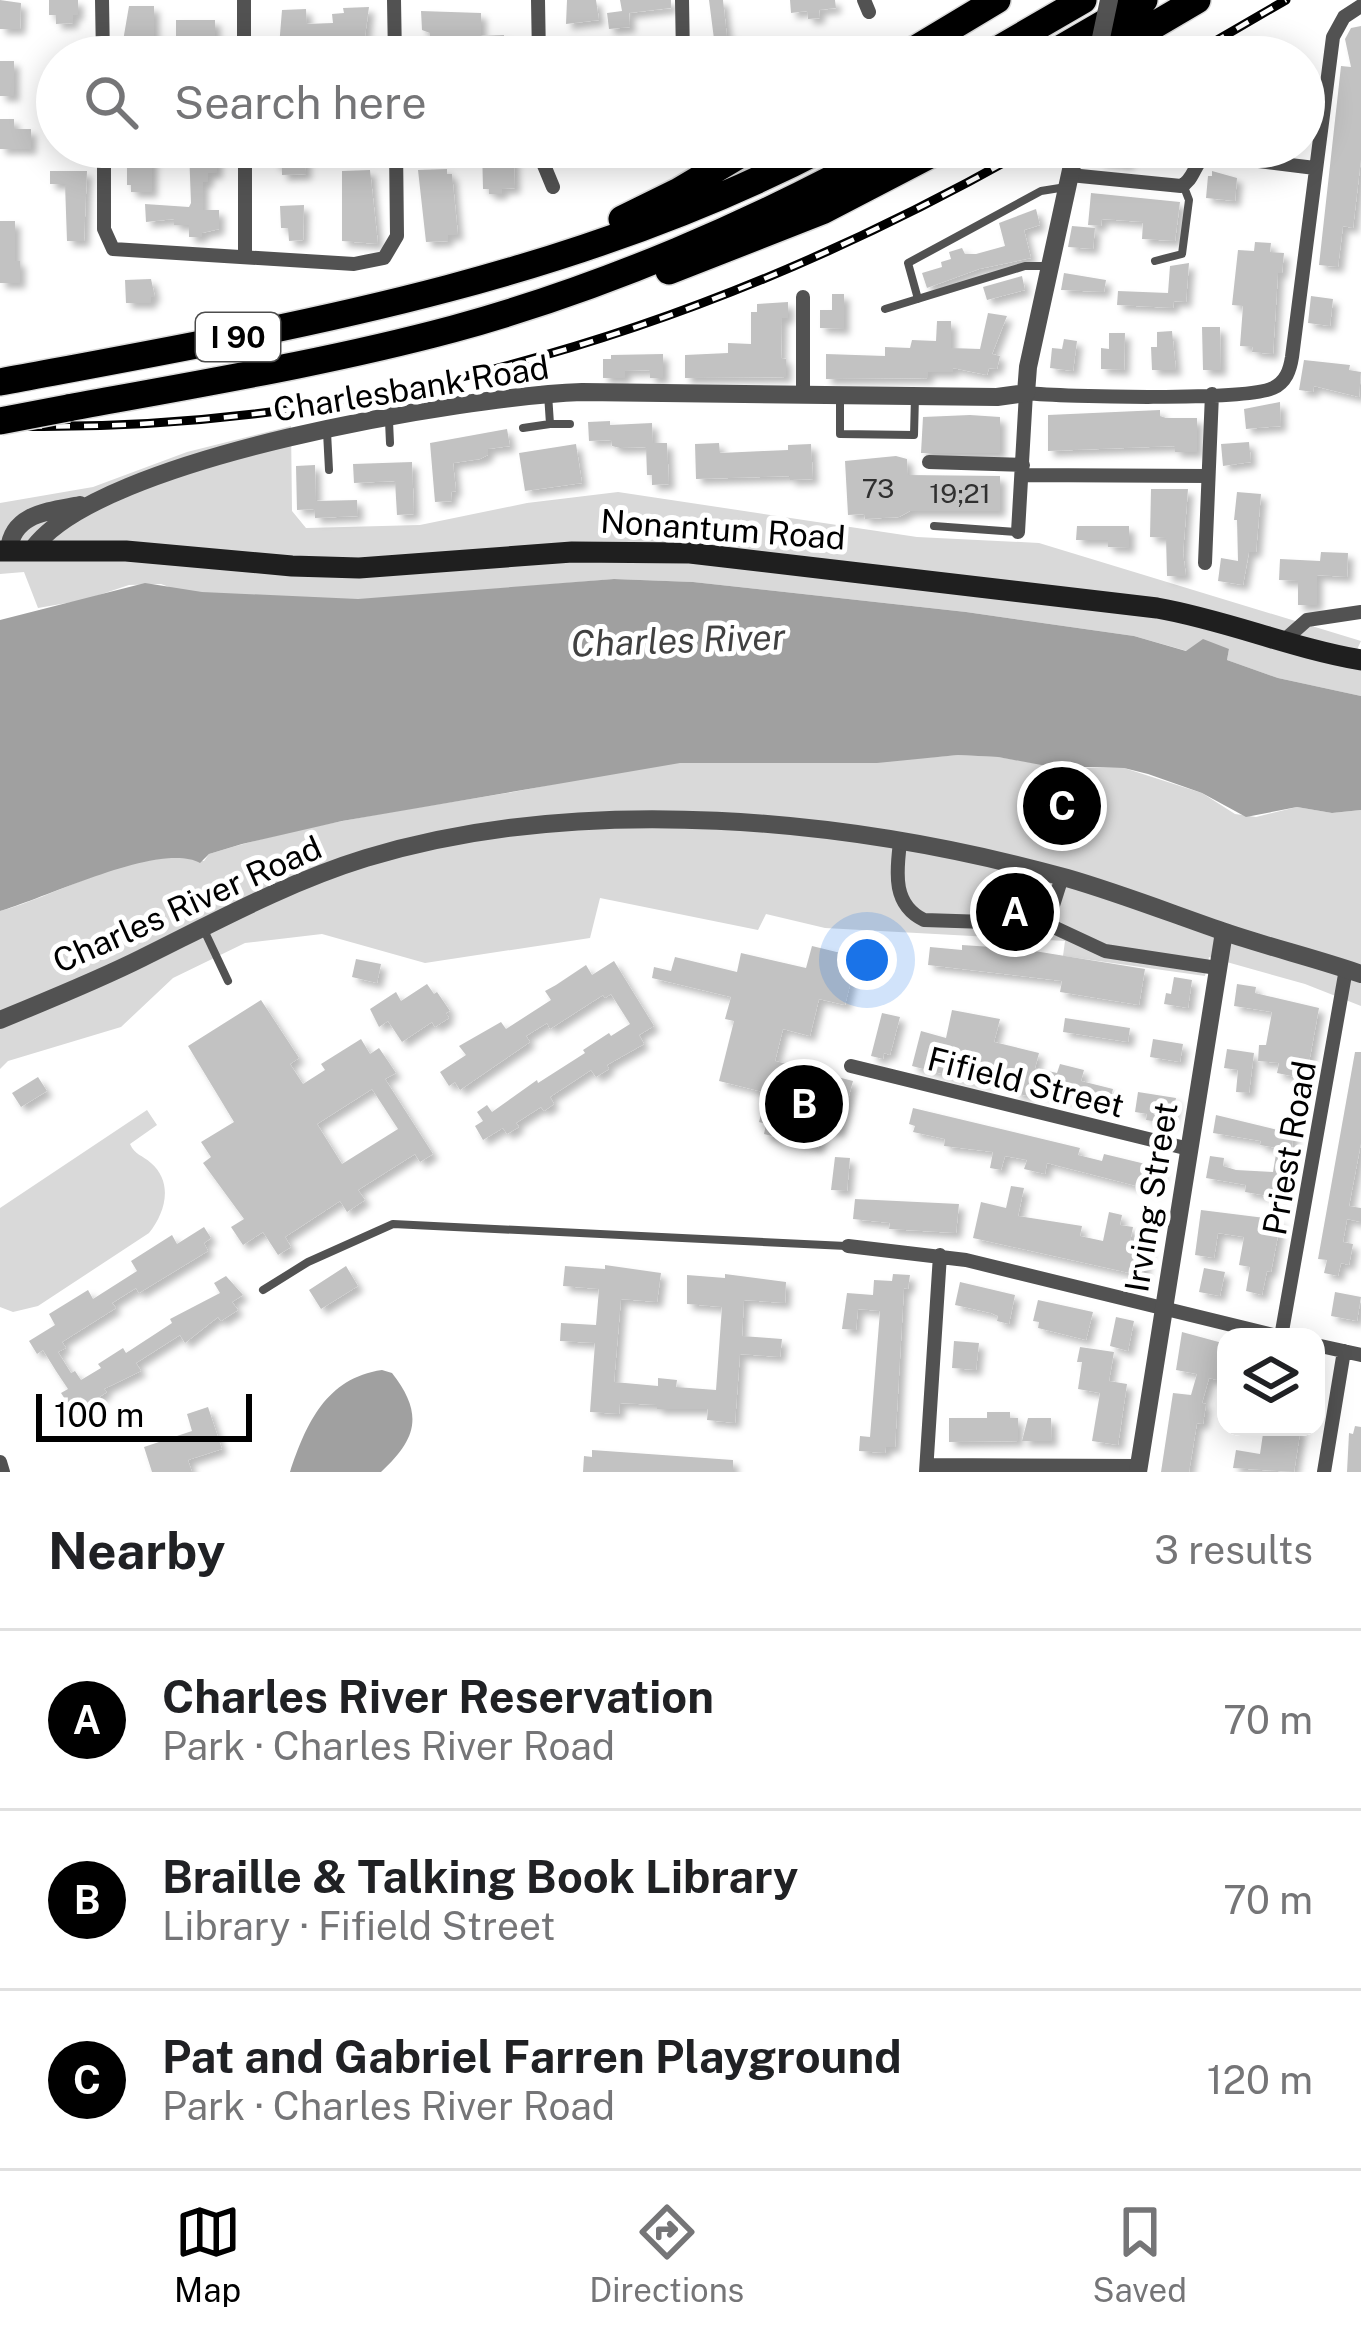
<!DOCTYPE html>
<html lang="en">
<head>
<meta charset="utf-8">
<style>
	:root { --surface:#fff; --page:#f6f6f6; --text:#202124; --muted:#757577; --line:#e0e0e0; --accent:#000 }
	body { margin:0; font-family:"Public Sans",sans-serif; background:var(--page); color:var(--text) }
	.controls { position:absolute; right:36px; bottom:36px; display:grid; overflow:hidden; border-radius:24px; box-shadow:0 6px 30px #0003 }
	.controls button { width:108px; height:108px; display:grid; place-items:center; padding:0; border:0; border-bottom:3px solid var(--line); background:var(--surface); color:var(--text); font:60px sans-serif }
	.scale { position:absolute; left:36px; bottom:30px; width:216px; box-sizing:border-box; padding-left:12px; border:6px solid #000; border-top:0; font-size:33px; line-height:42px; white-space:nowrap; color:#000; -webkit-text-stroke:9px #fff; paint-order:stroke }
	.you { position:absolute; left:867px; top:960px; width:42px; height:42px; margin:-30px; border:9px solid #fff; border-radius:50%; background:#1a73e8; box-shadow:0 0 0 18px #1a73e833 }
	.badge { display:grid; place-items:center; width:78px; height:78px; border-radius:50%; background:var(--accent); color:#fff; font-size:39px; font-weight:700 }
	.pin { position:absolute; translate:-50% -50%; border:6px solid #fff; box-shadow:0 3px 12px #0006 }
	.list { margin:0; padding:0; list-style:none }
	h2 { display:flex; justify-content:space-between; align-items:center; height:156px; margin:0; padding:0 48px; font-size:51px }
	h2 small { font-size:39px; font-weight:400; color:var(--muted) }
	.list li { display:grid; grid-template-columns:78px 1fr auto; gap:36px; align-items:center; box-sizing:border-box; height:180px; padding:0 48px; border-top:3px solid var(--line) }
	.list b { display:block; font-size:45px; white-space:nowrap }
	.list p { margin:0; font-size:39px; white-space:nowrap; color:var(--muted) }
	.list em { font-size:39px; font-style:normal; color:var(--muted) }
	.icon { flex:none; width:66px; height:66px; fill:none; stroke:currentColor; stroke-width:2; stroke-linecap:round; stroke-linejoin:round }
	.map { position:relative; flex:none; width:1361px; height:1472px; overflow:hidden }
	.search { position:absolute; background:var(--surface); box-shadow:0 6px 30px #0003; left:36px; right:36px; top:36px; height:132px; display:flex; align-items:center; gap:30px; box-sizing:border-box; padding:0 42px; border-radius:66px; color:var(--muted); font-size:45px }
	.sheet { height:696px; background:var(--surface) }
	nav { display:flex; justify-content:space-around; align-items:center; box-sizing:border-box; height:168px; border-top:3px solid var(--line); background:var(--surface); font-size:33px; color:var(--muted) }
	nav a { display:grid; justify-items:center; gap:6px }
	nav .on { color:var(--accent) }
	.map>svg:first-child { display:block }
</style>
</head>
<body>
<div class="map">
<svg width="1361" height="1472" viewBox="0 0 1361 1472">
	<defs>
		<filter id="shadow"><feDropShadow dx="5.5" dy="5.5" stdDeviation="3" flood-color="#0004"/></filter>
	</defs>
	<rect width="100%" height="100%" fill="#fff"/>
	<path fill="#d9d9d9" d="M291,426l1,85 14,17 114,-3 107,-22 91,-11 299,45 122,6 322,98 -8,17 8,2v36l-83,-18 -51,-18 2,-11 -33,-2 -9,4 -53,-15 -168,-24 -273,-30 -79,-3 -235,20h-86l-113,-8 -19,-7 -32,1 -45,15 -46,8 -14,-36 -24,2v-71l93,-16 94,-35z
		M958,755l40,2 68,11h58l78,25 33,21 21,3 41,-10 35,6 29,-3v196l-56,-22 -96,-27 -4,19 -142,-20 2,-15 -240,-13 -59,-14 -8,16 -158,-32 -10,40 -165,25 -103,-29 -77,9 -72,35 -52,49 -113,34 -8,8v-158c64,-17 136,-66 204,-50l5,-7c98,-31 202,-45 304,-62 56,-10 114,-26 171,-30 91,-5 182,2 274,-7z
		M147,1110l10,15 -27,19c5,11 12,11 21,19 23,20 14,50 -2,70l-111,73 -25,6 -13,-5v-99z"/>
	<path fill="#a0a0a0" d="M614,579l79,3 273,30 168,24 52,15 17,-12 26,10 -2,11 51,18 83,18v114l-29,3 -35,-6 -51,10 -44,-24 -54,-19 -24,-6 -77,-2 -49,-9 -40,-2 -81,8h-197l-338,58 -100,23 -33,10 -9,9c-40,-22 -156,36 -200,48v-291l145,-37 57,9 156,7z
		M382,1370l10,3c32,41 25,66 -11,99h-91c16,-48 36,-94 92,-102z"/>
	<path fill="#c2c2c2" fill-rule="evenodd" filter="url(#shadow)" d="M0,0l21,3 -1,26h-20z
		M49,0h29v15h-5v8l-17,1v-9h-7z
		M567,0h29l3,20 -33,4z
		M620,0h51v8l-42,5 1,14 -21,2 -2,-16 15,-2z
		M709,0h14l4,37 7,-1 2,10 5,-1 2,12h-35v-17l6,-1z
		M790,0h45l1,8 -17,2 1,8 -12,1 -1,-8 -16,2z
		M129,6h25v35h-31z
		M369,7l-4,29h-6v5l-34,-2 1,18h-16l-1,-12 -30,2 3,-37 24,-1 1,15 26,-1 -1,-9 12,-1 -1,-5z
		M421,11l60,2v23l23,-1v21l-59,1v-19l-15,1v-6l-8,-3z
		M176,20h39v25h-16v11h-23z
		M1361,26v133l-8,69 -10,-2 -5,41 -19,-2 22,-199 10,1 -6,-28 6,-11z
		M655,39l1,5h6l1,13h-37l-1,-14z
		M0,61h14v35h-14z
		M0,119h14v10h17v20h-31z
		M127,147h25v45h-21v-7h-4z
		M275,147h30l1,27 -24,1v-10h-7z
		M482,147h31l2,41 -13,1v5h-13v-5h-6z
		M1100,147h29l-1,17 -29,-3z
		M189,150h28v23h-9v9h-5v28h16v19l-17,4v4h-13v-12h-15v-6l-28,3 -1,-18 44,3 2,-4z
		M447,169v5h5l6,61h-10v6l-22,1 -8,-72z
		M370,170l8,74 -36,-3v-70z
		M50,171h37l-3,70h-17l-2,-57h-15z
		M1212,171l25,7 -2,23 -29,-3 2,-22h4z
		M1091,193l89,9 -5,39 -33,-2 1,-17 -41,-3 -1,7 -13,-1z
		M304,205l-1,35 -14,1 -1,-13h-7l-1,-22z
		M1036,209l4,16 -16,5 7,28 -52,11 -52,19 -5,-15 20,-6 -1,-5 10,-3 -2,-7 13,-4 3,6h11l29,-8 -6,-23z
		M0,221h15v40h5v22h-20z
		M1072,226l23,2 -2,21 -25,-2z
		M1255,242l16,1 -1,9 14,1 -2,20h-4l-5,81 -21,-2 1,-5 -13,-1 3,-40 -11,-1 6,-55 16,1z
		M1189,263l-3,39 -12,-1 -1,7 -56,-3 1,-14 50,2 2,-27z
		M1064,273l42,7 -2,12 -43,-2z
		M1022,276l3,14 -38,10 -4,-13z
		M151,279l4,18h-4v6h-25l-1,-23z
		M832,294h12v35l-24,-1v-18h12z
		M1311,296l22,3 -3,27 -22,-3z
		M788,302v16h-6l-1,40 5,1v18l-101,1v-23l43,-2v-10l23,1v-32h6v-8z
		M988,313l19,3 -15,38 8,2 -3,13 -8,-1 -2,7 -34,-7v4h-25v6l-102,1v-25l59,2v-9l25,1 2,-8 24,1 1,-20h14v27l29,1z
		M1202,327h18l1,43h-18z
		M1172,331l4,39h-24l-1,-23h6v-15z
		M1109,333h16l-1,37 -23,-1v-21l8,1z
		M1064,339l13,2 -4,30 -23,-3 2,-20 10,1z
		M663,354v24h-13v-8l-25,1v7h-22v-19h8v-4z
		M1304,360l46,5 -1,5 12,2 -2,25 -45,-11 -1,6 -14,-2z
		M1280,402l1,24 -35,3 -2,-20z
		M1160,410v6l6,2h31v34h-22v-6l-127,5v-36z
		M970,415l30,2v36h-79l2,-36z
		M610,421v4l42,-2 1,20h14l2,41 -17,1v-10h-5l-1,-28 -26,1 -8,-2 -1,-6 -22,1 -1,-19z
		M507,429l3,17 -22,3v6l-8,4 -27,4 3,28 -5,1 1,9 -17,1 -5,-59z
		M1249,442l2,20 -28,4 -2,-22z
		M719,443l1,10 68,-3v-5l23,-1 2,35 -23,1v-4l-94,3 -1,-35z
		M576,444l6,39 -57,8 -6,-38z
		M896,456l11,3 1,16 92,1v35h-90l-11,6 -34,2 -1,-5 -16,1 -3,-54z
		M412,462l2,52 -17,1 -2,-34 -41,2 -1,-19z
		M315,465l1,36 41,-1 1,16 -43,2 -1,-9 -17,1 -1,-44z
		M1151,489h37l-5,64 3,23h-19l-1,-38 -16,-1z
		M1237,492l24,2 -5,58h-7l-6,33 -25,-4 3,-23 17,3 -1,-41h-3z
		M1077,526h52v22l-21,-1v-7h-32z
		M1321,552l27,1 -1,24 -30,-2v30h-19v-24l-19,-1 1,-21 40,2z
		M962,945l60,4 123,20 -6,36 -79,-13 2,-11 -134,-16 2,-18 32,3z
		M812,946l45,11 -12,48 -26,-6 -9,37 -27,-7 -8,32 78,20 -14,51 -16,-4 -5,20 -54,-14 2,-10 -7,-2 8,-29 -48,-12 15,-60 -9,-2 6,-22 -79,-19 2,-11 17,4 4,-14 62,15 4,-19 65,15z
		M356,959l25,5 -4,19 -25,-6z
		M614,961l40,65 -15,9 5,9 -37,21 2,4 -13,8 -5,-7 -41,27 4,7 -10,7 -3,-4 -25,16 3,4 -12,7 -4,-6 -20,12 -8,-14 8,-5 -6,-9 10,-7 5,7 45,-32 1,3 47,-30 -2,-3 26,-17 2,3 19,-12 -19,-30 -6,4 -2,-3 -53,34 -3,-6 -21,13 4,6 -70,48 -5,-8 -6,4 -9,-14 26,-17 -7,-9 42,-24 5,7 45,-29 -6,-9 11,-6 30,-20 6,10z
		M1174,977l18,3 -4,28 -24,-4 2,-11 5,1z
		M427,984l7,10 3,-2 13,19 -4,2 3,5 -14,9 -3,-5 -30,20 -14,-21 -9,6 -9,-18 26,-17 5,9z
		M1237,984l19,3 -1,6 64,15 -13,71 -29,-6 2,-10 -21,-2 1,-16h7l6,-33 -38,-6z
		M261,1000l38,58 -9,6 13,20 22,-14 -4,-6 40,-25 9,15 9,-6 17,25 -11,6 48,75 -13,8 -5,-8 -57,36 7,10 -18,12 -7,-11 -55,36 6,10 -13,8 -15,-23 -20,13 -12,-18 13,-8 -41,-56 8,-6 -10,-15 33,-20 -46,-76zM372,1089l26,40 -56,35 -25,-40z
		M952,1010l48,9 -6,23 45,11 -4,15 22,5 3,-9 24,6 -3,11 32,8 -5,20 -78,-19 -2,6 -14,-3 2,-8 -25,-6 -2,5 -24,-4 -53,-14 9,-35 25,7z
		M882,1013l18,4 -10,38 -6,-2 -1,6 -12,-3z
		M1065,1018l65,10 -2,14 -65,-10z
		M1153,1039l30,5 -3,18 -30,-5z
		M1227,1049l27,4 -5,40 -13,-1 2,-22 -14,-2z
		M1355,1052h6v91l-12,63 12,2v14l-14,-3 -4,23 10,2 -4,21 -8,-2 -3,13 -14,-3 3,-13 -9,-1z
		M38,1077l9,14 -26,16 -9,-14z
		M1138,1092l38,6 -5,26 -25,-4 1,-6 -12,-2z
		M913,1108l167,40 -2,7 24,6 2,-7 58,14 -6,23 -109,-28 -2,11 -21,-5 3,-9 -22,-4 -4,14 -11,-2 3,-16 -49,-6 1,-7 -32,-7 2,-6 -6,-2z
		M1216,1115l66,16 2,-8 11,2 -10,74 -40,-7 1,-7 -40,-7 4,-22 14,2 -1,8 13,4 37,2 4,-24 -17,-3 1,-4 -48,-8z
		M835,1157l15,1 -3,33 -16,-1z
		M1011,1186l13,2 -6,28 64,10 -2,10 23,5 6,-29 13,3 -2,10 13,2 -3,15 19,5 -6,29 -170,-38 8,-36 25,6z
		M855,1199l104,5 -3,29 -67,-4 1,-6 -37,-4z
		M1201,1210l80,10 -10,52 -4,-1 -5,24 -16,-4 4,-24 -11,-2 5,-28 -26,-4 -4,25 -19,-3z
		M204,1227l7,11 -7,5 4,8 -69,42 -3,-5 -24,15 4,5 -54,34 4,6 -8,4 13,21 4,-2 6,9 20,-12 -3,-4 25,-16 3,5 46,-30 -2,-4 50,-26 -6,-10 12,-7 17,19 -11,7 6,8 -17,11 -3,-4 -33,26 -5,-8 -44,28 5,8 -37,18 3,3 -20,13 -6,-8 -12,8 -8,-12 7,-4 -12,-18 -13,-21 -6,4 -8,-13 26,-16 -6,-11 39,-24 5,9 44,-28 -6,-10 41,-26 5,9z
		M605,1265l56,8 -4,29 -36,-3 -7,83 44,4v-8l19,2 -1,7 40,3 6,-83 -35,-3v-29l38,3v-4l61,8 -1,21 -41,-3 -2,36 40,3 -2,18 -40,-3 -5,69 -28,-3 1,-11h-51v-4l-37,-2 -1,11 -29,-2 5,-69 -35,-2 1,-18 35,2 3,-36 -36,-3 2,-20 40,3z
		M346,1266l12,20 -37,23 -12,-19z
		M1204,1268l21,4 -5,24 -21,-4z
		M893,1274l17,1 -2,14 -4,-1 -9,159h-9l-1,6 -26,-2 1,-15 10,1 10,-126 -22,-2 -2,21 -14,-1 5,-36 26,2 1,-15 18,1z
		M960,1282l55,13 -6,29 -12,-3 1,-5 -7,-3 -36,-8z
		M1335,1292l26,5 -4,24 -26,-5z
		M1038,1300l55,12 -7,28 -48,-12 1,-6 -6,-1z
		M1116,1317l18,4 -6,30 -18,-5z
		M1182,1332l44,12v38l-17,-4 -7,25 4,1 -3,20 -6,-1 -8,49h-28l12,-79 18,2 6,-21 -21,-4z
		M954,1341l25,2 -3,27 -24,-2z
		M1080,1347l34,5 -5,29 18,3 -9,61 -26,-4 8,-48 -22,-4 4,-27h-5z
		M208,1407l14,42 -34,11 4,12h-40l-8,-25 48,-16 -5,-17z
		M987,1412h23v6h8v23l-69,1v-24h38z
		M1028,1418h23l1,23h-30z
		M1355,1426l6,1v45h-14l2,-39 4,1z
		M1264,1427h37l-7,45 -61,-4 3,-18 24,4z
		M592,1450l141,10v12h-150l1,-16 8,1z"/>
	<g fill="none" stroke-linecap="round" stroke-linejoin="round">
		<g stroke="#dbdbdb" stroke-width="30">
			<path id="motorway" d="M902,57l95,-57
				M985,57l98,-57
				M1046,57l98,-57
				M1100,57l97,-57
				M622,219l57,-28 74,-44
				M669,271l153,-60 123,-64
				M0,382c283,-53 567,-100 825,-235
				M68,408c129,-24 258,-45 385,-79 150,-41 302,-106 438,-182"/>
		</g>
		<path stroke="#525252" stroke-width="8" d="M1155,261l27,-7 7,-54 -5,-13
			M918,299l-10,-36 133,-72 25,-4
			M885,309l140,-43h23
			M548,394l2,30h20
			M840,395v39l74,1 1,-39
			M389,421l1,22
			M523,428l27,-4
			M327,432l2,38
			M934,526l82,6
			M203,928l25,53
			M263,1290l45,-28 85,-38 453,22"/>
		<path stroke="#525252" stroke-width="14" d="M102,0l1,57
			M244,0v57
			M394,0l1,57
			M538,0l1,57
			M682,0l1,57
			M864,0l5,12
			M104,147v82l9,20 241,15 30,-6 13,-22 -1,-89
			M245,147v110
			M540,147l1,11 12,29
			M1070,175l111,11c15,-7 12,-26 29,-31l105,13
			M803,297v96
			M929,462l94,3
			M1022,475l186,1
			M1018,532l8,-139c38,4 219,8 247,-5 13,-6 17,-18 19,-31l41,-320 11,-20 17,-11
			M1205,563l7,-169
			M1281,643l26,-23 54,-8
			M900,843c-4,31 -7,62 24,77l123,4 58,27 112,17
			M1047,924l15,-47
			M851,1066l338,83
			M848,1246l118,14 315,77
			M1281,1337l65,-368
			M1316,1345l45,10
			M0,1462l3,10
			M927,1465l212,1
			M926,1472l14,-217
			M1324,1472l20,-121"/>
		<path stroke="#525252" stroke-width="18" d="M9,550c3,-37 41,-39 71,-45
			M32,550c64,-93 436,-154 550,-158l415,5 29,-4 2,-26 48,-220
			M0,1020c48,-20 96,-39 142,-62 73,-36 146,-76 224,-100 218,-66 484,-40 701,20 52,15 103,35 155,53 46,16 93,27 139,43
			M1138,1472l86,-540"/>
		<path stroke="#1f1f1f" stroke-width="21" d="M0,551h126l166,15 67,2 213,-16 118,1 467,55c69,12 134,40 204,52"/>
		<use href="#motorway" stroke="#000" stroke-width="27"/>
		<g stroke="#000" stroke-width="9">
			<path id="rail" d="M1188,57l98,-57
				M0,426c370,9 713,-97 1032,-279"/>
		</g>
		<use href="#rail" stroke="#fff" stroke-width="4.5" stroke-dasharray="14" stroke-linecap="butt"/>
		<g stroke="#dbdbdb" stroke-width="30" stroke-linecap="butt">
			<path id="motorway-bridge" d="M0,421l68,-13"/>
		</g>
		<path stroke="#525252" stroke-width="18" d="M1097,57l12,-57"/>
		<use href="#motorway-bridge" stroke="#000" stroke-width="27"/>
	</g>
	<g text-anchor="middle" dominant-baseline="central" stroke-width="10" stroke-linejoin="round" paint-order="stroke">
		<g font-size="27" fill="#303030">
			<text x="878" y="488">73</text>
			<text x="960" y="493">19;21</text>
		</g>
		<rect fill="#fff" stroke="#4c4c4c" stroke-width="3" x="196" y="313" width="84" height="48" rx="9"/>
		<g font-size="30" font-weight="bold" fill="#000">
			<text x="238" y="337">I 90</text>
		</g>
		<g font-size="33" fill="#000" stroke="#fff">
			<text transform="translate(411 388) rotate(-9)">Charlesbank Road</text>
			<text transform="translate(723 529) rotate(4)">Nonantum Road</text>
			<text transform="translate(187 904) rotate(-24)">Charles River Road</text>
			<text transform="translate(1026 1082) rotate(14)">Fifield Street</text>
			<text transform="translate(1289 1148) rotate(-80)">Priest Road</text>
			<text transform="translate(1151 1197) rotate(-81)">Irving Street</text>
		</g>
		<g font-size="36" font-style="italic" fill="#414141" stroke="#fff">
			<text transform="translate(678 640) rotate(-2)">Charles River</text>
		</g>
	</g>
</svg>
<div class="controls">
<button><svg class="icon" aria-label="layers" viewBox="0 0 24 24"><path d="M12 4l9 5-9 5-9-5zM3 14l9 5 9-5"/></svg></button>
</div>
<div class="scale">100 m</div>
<div class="you"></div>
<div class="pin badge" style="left:1015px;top:912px">A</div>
<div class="pin badge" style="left:804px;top:1104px">B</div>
<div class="pin badge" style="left:1062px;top:806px">C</div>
<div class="search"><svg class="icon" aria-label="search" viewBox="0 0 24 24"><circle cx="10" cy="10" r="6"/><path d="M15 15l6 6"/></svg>Search here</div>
</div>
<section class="sheet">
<h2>Nearby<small>3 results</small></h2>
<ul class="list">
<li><span class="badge">A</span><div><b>Charles River Reservation</b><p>Park · Charles River Road</p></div><em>70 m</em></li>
<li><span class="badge">B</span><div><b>Braille &amp; Talking Book Library</b><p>Library · Fifield Street</p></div><em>70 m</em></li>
<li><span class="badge">C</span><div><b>Pat and Gabriel Farren Playground</b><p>Park · Charles River Road</p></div><em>120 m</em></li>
</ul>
</section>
<nav>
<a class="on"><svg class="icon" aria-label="map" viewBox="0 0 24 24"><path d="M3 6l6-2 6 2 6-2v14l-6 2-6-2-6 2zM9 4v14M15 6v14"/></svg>Map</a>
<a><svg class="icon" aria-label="directions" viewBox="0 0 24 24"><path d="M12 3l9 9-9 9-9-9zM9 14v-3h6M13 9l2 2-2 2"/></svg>Directions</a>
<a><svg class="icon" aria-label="saved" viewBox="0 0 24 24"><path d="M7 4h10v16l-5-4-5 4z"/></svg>Saved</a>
</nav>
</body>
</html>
